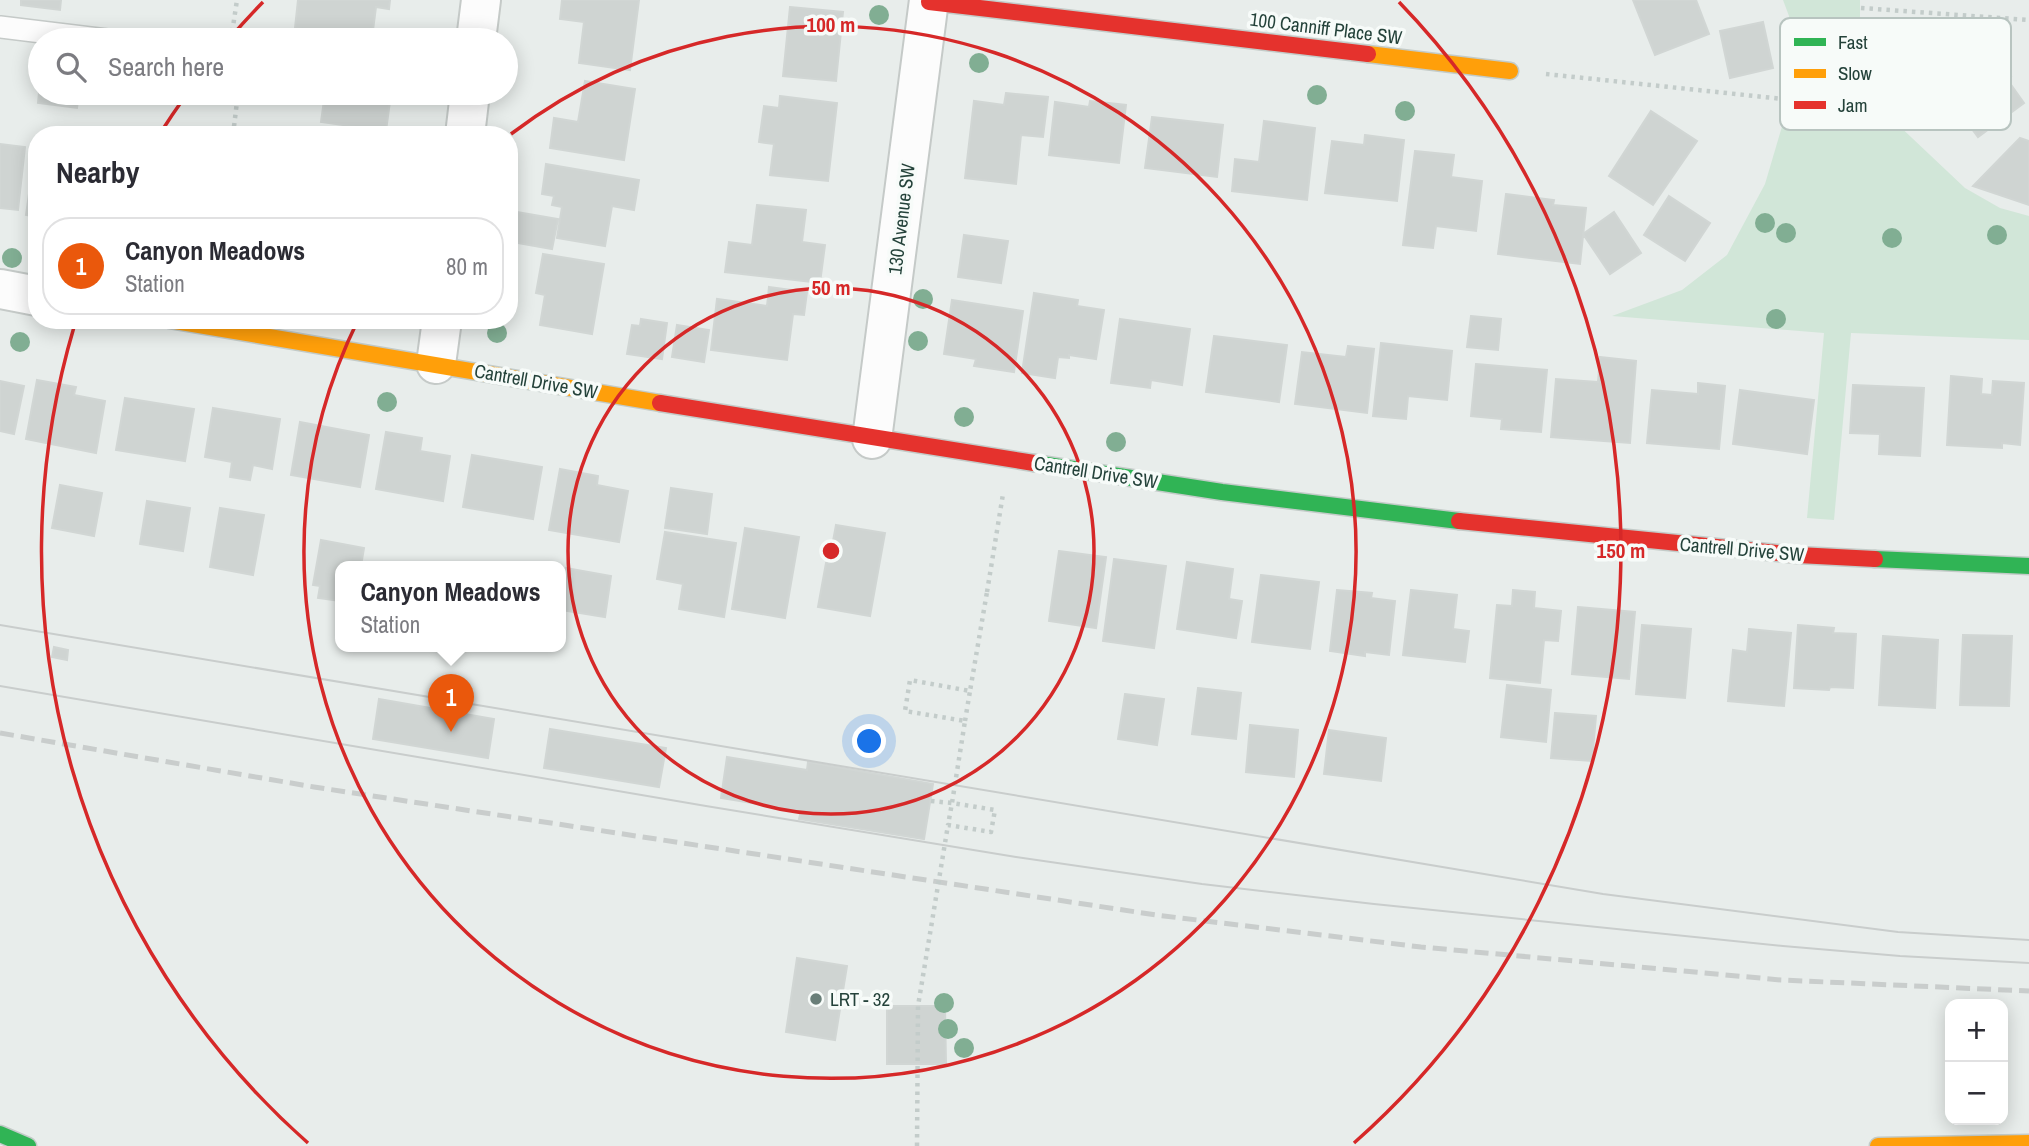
<!DOCTYPE html>
<html lang="en">
<head>
<meta charset="utf-8">
<style>
	:root { --surface:#fff; --page:#f7f7f7; --text:#2b2b33; --muted:#7c7c81; --line:#e1e1e2; --accent:#ea580c }
	body { margin:0; font-family:"Archivo Narrow",sans-serif; background:var(--page); color:var(--text) }
	.controls { position:absolute; right:21px; bottom:21px; display:grid; overflow:hidden; border-radius:14px; box-shadow:0 4px 18px #0003 }
	.controls button { width:63px; height:63px; display:grid; place-items:center; padding:0; border:0; border-bottom:2px solid var(--line); background:var(--surface); color:var(--text); font:35px sans-serif }
	.you { position:absolute; left:870px; top:742px; width:24px; height:24px; margin:-18px; border:5px solid #fff; border-radius:50%; background:#1a73e8; box-shadow:0 0 0 10px #1a73e833 }
	.badge { display:grid; place-items:center; width:46px; height:46px; border-radius:50%; background:var(--accent); color:#fff; font-size:23px; font-weight:700 }
	.pin { position:absolute; translate:-50% -58px; filter:drop-shadow(0 2px 4px #0008) }
	.pin::after { content:''; position:absolute; top:37px; width:24px; height:21px; background:inherit; clip-path:polygon(0 0,100% 0,50% 100%) }
	.popup { position:absolute; left:335px; top:561px; width:231px; height:91px; box-sizing:border-box; display:grid; place-content:center; border-radius:14px; background:var(--surface); filter:drop-shadow(0 2px 5px #0005); font-size:23px; white-space:nowrap; color:var(--muted) }
	.popup b { font-size:26px; color:var(--text) }
	.popup::after { content:''; position:absolute; left:50%; top:100%; margin-left:-14px; border:14px solid transparent; border-top-color:var(--surface) }
	.list { margin:0; padding:0; list-style:none }
	h2 { display:flex; justify-content:space-between; align-items:center; height:91px; margin:0; padding:0 28px; font-size:30px }
	h2 small { font-size:23px; font-weight:400; color:var(--muted) }
	.list li { display:grid; grid-template-columns:46px 1fr auto; gap:21px; align-items:center; box-sizing:border-box; height:98px; margin:0 14px 14px; padding:0 14px; border:2px solid var(--line); border-radius:28px }
	.list b { display:block; font-size:26px; white-space:nowrap }
	.list p { margin:0; font-size:23px; white-space:nowrap; color:var(--muted) }
	.list em { font-size:23px; font-style:normal; color:var(--muted) }
	.icon { flex:none; width:38px; height:38px; fill:none; stroke:currentColor; stroke-width:2; stroke-linecap:round; stroke-linejoin:round }
	.map { position:relative; flex:none; width:2029px; height:1146px; overflow:hidden }
	.search { position:absolute; background:var(--surface); box-shadow:0 4px 18px #0003; left:28px; top:28px; width:490px; height:77px; display:flex; align-items:center; gap:18px; box-sizing:border-box; padding:0 24px; border-radius:38px; color:var(--muted); font-size:26px }
	.panel { position:absolute; background:var(--surface); box-shadow:0 4px 18px #0003; left:28px; top:126px; width:490px; height:203px; border-radius:28px }
	.map>svg:first-child { display:block }
</style>
</head>
<body>
<div class="map">
<svg width="2029" height="1146" viewBox="0 0 2029 1146">
	<rect width="100%" height="100%" fill="#e8edeb"/>
	<path fill="#d1e6d8" d="M1783,0h77v18l16,86 89,84 35,20 29,8v124l-178,-7 -17,187 -27,-2 17,-185 -212,-17 70,-26 45,-35 38,-71 21,-71 3,-97z"/>
	<path fill="#cfd4d2" stroke="#d1d6d4" stroke-width="2" d="M21,0h40l-1,10 -39,-5z
		M298,0h92l-1,9 -13,-2 -4,31 -77,-10z
		M562,0h77l-9,70 -51,-7 5,-41 -24,-3z
		M1633,0h63l13,34 -54,21z
		M790,7l53,5 -7,69 -53,-5z
		M1906,21l12,1v11h3v38l-41,-1v-37l26,1z
		M1763,22l10,46 -43,10 -10,-47z
		M1977,37l10,14 4,-3 20,28 -4,3 17,24 -46,34 -48,-65z
		M585,81l50,8 -11,71 -74,-12 4,-30 24,4z
		M40,82v11h39l-2,15 -39,-5z
		M325,93l66,1 -5,37 -65,-9z
		M1006,93l42,4 -5,40 -22,-2 -5,49 -51,-6 9,-77 30,4z
		M780,96l57,7 -9,78 -58,-6 4,-31 -15,-2 5,-36 15,2z
		M1090,101l36,4 -7,58 -70,-8 6,-53 34,5z
		M1651,111l46,30 -44,64 -44,-29z
		M1152,117l71,8 -6,52 -72,-9z
		M1264,121l51,7 -8,72 -75,-9 3,-32 24,3z
		M311,129l51,6h-52z
		M1365,135l39,5 -7,61 -72,-8 7,-52 32,4z
		M2020,138l9,3v64l-56,-19z
		M0,144l25,3 -7,63 -18,-2z
		M36,144h1v73l-11,-2z
		M1415,151l39,4 -3,22 31,4 -6,50 -40,-5 -3,22 -30,-3z
		M546,164l93,16 -5,30 -22,-4 -7,40 -48,-8 5,-31 -10,-2 2,-9 -12,-2z
		M1506,194l48,6 -1,5 33,3 -6,56 -82,-10z
		M1669,196l41,27 -25,38 -41,-26z
		M757,205l49,5 -4,32 23,3 -5,38 -95,-11 4,-30 23,3z
		M517,212l41,7 -6,30 -40,-7z
		M1614,212l27,41 -31,21 -27,-40z
		M964,235l44,6 -7,42 -43,-6z
		M543,254l61,10 -12,70 -52,-9 5,-30 -9,-2z
		M769,287l38,5 -3,23 -11,-1 -6,46 -76,-10 6,-51 50,7z
		M1034,293l44,7 -1,6 27,4 -8,49 -27,-4v3l-11,-1 -3,21 -33,-5z
		M952,300l71,11 -9,61 -40,-6 2,-7 -32,-5z
		M1471,316l30,3 -3,31 -31,-3z
		M641,319l26,4 -5,36 -35,-5 5,-29 8,1z
		M1120,319l70,10 -8,56 -31,-5 -1,8 -39,-5z
		M677,325l32,5 -5,32 -32,-5z
		M1214,336l73,9 -8,57 -73,-10z
		M1381,343l71,8 -5,49 -39,-4 -2,23 -33,-3z
		M1348,346l26,3 -7,64 -72,-9 7,-52 44,5z
		M1600,357l36,4 -6,82 -79,-6 5,-58 42,3z
		M1476,364l71,6 -6,62 -40,-3 1,-10 -31,-3z
		M1951,376l31,3 -1,15 11,1 1,-14 31,2 -4,62 -18,-2v5l-55,-3z
		M37,380l39,7 -2,8 31,6 -9,52 -70,-14z
		M0,381l24,5 -10,48 -14,-3z
		M1698,383l27,3 -6,63 -72,-6 5,-53 46,4z
		M1853,385l71,3 -4,68 -41,-2 1,-20 -30,-1z
		M1740,390l74,10 -7,54 -74,-10z
		M125,398l69,11 -9,52 -69,-11z
		M213,408l67,11 -8,50 -19,-4 -3,15 -20,-3 2,-15 -27,-5z
		M300,422l69,13 -9,52 -69,-12z
		M386,432l36,6 -2,13 30,5 -7,45 -67,-12z
		M472,455l70,12 -9,52 -70,-12z
		M560,469l38,7 -1,9 31,6 -9,51 -70,-12z
		M60,485l42,8 -8,43 -42,-8z
		M671,488l41,6 -5,40 -42,-6z
		M147,501l43,7 -7,43 -43,-7z
		M220,508l44,7 -11,60 -43,-8z
		M836,525l49,8 -15,83 -52,-9 8,-44h3z
		M745,528l54,9 -14,81 -53,-9z
		M665,532l71,11 -12,74 -45,-8 4,-25 -26,-5z
		M321,540l43,8 -3,18h-20v35l-23,-3 2,-12 -7,-1z
		M1059,551l47,6 -10,71 -47,-7z
		M1114,559l52,7 -12,82 -51,-7z
		M1187,562l46,7 -4,30 13,2 -6,37 -59,-9z
		M566,568l45,8 -6,41 -44,-7z
		M1261,575l58,7 -9,67 -58,-7z
		M1337,590l35,3 -1,5 24,3 -6,54 -24,-3v4l-35,-5z
		M1411,590l46,5 -4,34 16,2 -4,31 -62,-7z
		M1513,590l22,2 -1,16 27,3 -3,30 -14,-1 -4,43 -50,-5 7,-73 15,1z
		M1578,607l57,5 -6,67 -57,-5z
		M1642,625l49,4 -6,69 -49,-4z
		M1798,625l36,3 -1,5 23,1 -3,54 -23,-1 -1,3 -35,-2z
		M1749,629l42,4 -7,73 -56,-5 5,-51 14,2z
		M1963,635l49,1 -3,70 -49,-1z
		M1883,636l55,4 -3,68 -56,-3z
		M54,647l14,3 -1,10 -15,-3z
		M1507,685l44,5 -5,52 -45,-5z
		M1198,688l43,5 -5,46 -44,-5z
		M1125,694l39,5 -7,46 -39,-6z
		M379,699l115,20 -6,39 -115,-19z
		M1555,713l41,3 -4,45 -41,-3z
		M1250,725l48,5 -4,47 -48,-5z
		M550,729l116,19 -7,39 -115,-19z
		M1329,730l57,8 -5,43 -57,-7z
		M727,757l80,13 1,-8 125,22 -9,55 -125,-20 2,-8 -80,-13z
		M797,958l50,8 -12,74 -49,-8z
		M887,1006h58l1,58h-59z"/>
	<g fill="none" stroke-linecap="round" stroke-linejoin="round">
		<g stroke="#c5cac8" stroke-width="24">
			<path id="lane" d="M0,27l107,13"/>
		</g>
		<g stroke="#c5cac8" stroke-width="42">
			<path id="street" d="M476,40l5,-40
				M465,135l5,-42
				M0,289l37,7
				M436,364l6,-44
				M872,439l57,-439"/>
		</g>
		<g stroke="#c3cbc8" stroke-width="19">
			<path id="fast" d="M1034,463l188,29 237,29
				M1875,559l154,7
				M0,1134l28,12"/>
		</g>
		<g stroke="#c3cbc8" stroke-width="19">
			<path id="slow" d="M1368,54l142,17
				M169,320l491,83
				M1878,1146l151,-3"/>
		</g>
		<g stroke="#c3cbc8" stroke-width="19">
			<path id="jam" d="M929,2l439,52
				M660,403l374,60
				M1459,521l339,34 77,4"/>
		</g>
		<path stroke="#c3ccca" stroke-width="4.5" stroke-dasharray="3.5 5" stroke-linecap="butt" d="M1861,8l168,12
			M231,40l6,-40
			M1546,74l237,25
			M233,135l5,-42
			M987,592l16,-98
			M965,721l5,-30
			M931,801l21,2 -4,22"/>
		<use href="#lane" stroke="#fcfcfc" stroke-width="21"/>
		<use href="#street" stroke="#fcfcfc" stroke-width="38"/>
		<use href="#fast" stroke="#30b455" stroke-width="16"/>
		<use href="#slow" stroke="#ff9f0a" stroke-width="16"/>
		<use href="#jam" stroke="#e5322d" stroke-width="16"/>
		<path stroke="#c9cdcc" stroke-width="2" d="M0,625l1603,269 295,38 131,8
			M0,686l706,120 310,51 186,27 172,20 409,42 117,10 129,7"/>
		<path stroke="#c9cdcc" stroke-width="5" stroke-dasharray="14 7" stroke-linecap="butt" d="M0,733l314,54 842,128 265,32 360,33 248,11"/>
		<path stroke="#c3ccca" stroke-width="4.5" stroke-dasharray="3.5 5" stroke-linecap="butt" d="M917,1146l1,-140 30,-181 43,7 4,-22 -43,-7 13,-82 -60,-10 5,-31 60,11 17,-99"/>
	</g>
	<g fill="#81ae93">
		<circle cx="879" cy="15" r="10"/>
		<circle cx="979" cy="63" r="10"/>
		<circle cx="1317" cy="95" r="10"/>
		<circle cx="1405" cy="111" r="10"/>
		<circle cx="1765" cy="223" r="10"/>
		<circle cx="1786" cy="233" r="10"/>
		<circle cx="1997" cy="235" r="10"/>
		<circle cx="1892" cy="238" r="10"/>
		<circle cx="12" cy="258" r="10"/>
		<circle cx="923" cy="299" r="10"/>
		<circle cx="1776" cy="319" r="10"/>
		<circle cx="497" cy="333" r="10"/>
		<circle cx="918" cy="341" r="10"/>
		<circle cx="20" cy="342" r="10"/>
		<circle cx="387" cy="402" r="10"/>
		<circle cx="964" cy="417" r="10"/>
		<circle cx="1116" cy="442" r="10"/>
		<circle cx="944" cy="1003" r="10"/>
		<circle cx="948" cy="1029" r="10"/>
		<circle cx="964" cy="1048" r="10"/>
	</g>
	<g fill="none" stroke="#d62828" stroke-width="3.5">
		<circle cx="831" cy="551" r="263"/>
		<path d="M511 134A526 526 0 1 1 358 320"/>
		<path d="M308 1143A790 790 0 0 1 74 327M161 132A790 790 0 0 1 184 98M230 38A790 790 0 0 1 263 2M1399 2A790 790 0 0 1 1354 1143"/>
	</g>
	<circle fill="#697e78" stroke="#f7fbf9" stroke-width="2.5" cx="816" cy="999" r="7"/>
	<g text-anchor="middle" dominant-baseline="central" stroke-width="7" stroke-linejoin="round" paint-order="stroke">
		<g font-size="19" fill="#24423a" stroke="#f7fbf9">
			<text transform="translate(1326 28) rotate(7)">100 Canniff Place SW</text>
			<text transform="translate(901 219) rotate(-83)">130 Avenue SW</text>
			<text transform="translate(536 381) rotate(10)">Cantrell Drive SW</text>
			<text transform="translate(1096 472) rotate(9)">Cantrell Drive SW</text>
			<text transform="translate(1742 549) rotate(5)">Cantrell Drive SW</text>
		</g>
		<g font-size="19" fill="#24423a" stroke="#f7fbf9" text-anchor="start">
			<text x="830" y="999">LRT - 32</text>
		</g>
	</g>
	<rect x="1780" y="18" width="231" height="112" rx="10" fill="#f7fbf9" stroke="#b8c4c0" stroke-width="2"/>
	<rect x="1794" y="38" width="32" height="8" fill="#30b455"/>
	<rect x="1794" y="69" width="32" height="9" fill="#ff9f0a"/>
	<rect x="1794" y="101" width="32" height="8" fill="#e5322d"/>
	<g font-size="19" fill="#24423a">
		<text x="1838" y="49">Fast</text>
		<text x="1838" y="80">Slow</text>
		<text x="1838" y="112">Jam</text>
	</g>
	<circle cx="831" cy="551" r="10" fill="#d62828" stroke="#f7fbf9" stroke-width="3.5"/>
	<g font-size="21" text-anchor="middle" font-weight="bold" fill="#d62828" stroke="#f7fbf9" stroke-width="7" stroke-linejoin="round" paint-order="stroke">
		<text x="831" y="32">100 m</text>
		<text x="831" y="295">50 m</text>
		<text x="1621" y="558">150 m</text>
	</g>
</svg>
<div class="controls">
<button>+</button>
<button>−</button>
</div>
<div class="you"></div>
<div class="pin badge" style="left:451px;top:732px">1</div>
<div class="popup"><b>Canyon Meadows</b>Station</div>
<div class="search"><svg class="icon" aria-label="search" viewBox="0 0 24 24"><circle cx="10" cy="10" r="6"/><path d="M15 15l6 6"/></svg>Search here</div>
<section class="panel">
<h2>Nearby<small></small></h2>
<ul class="list">
<li><span class="badge">1</span><div><b>Canyon Meadows</b><p>Station</p></div><em>80 m</em></li>
</ul>
</section>
</div>
</body>
</html>
